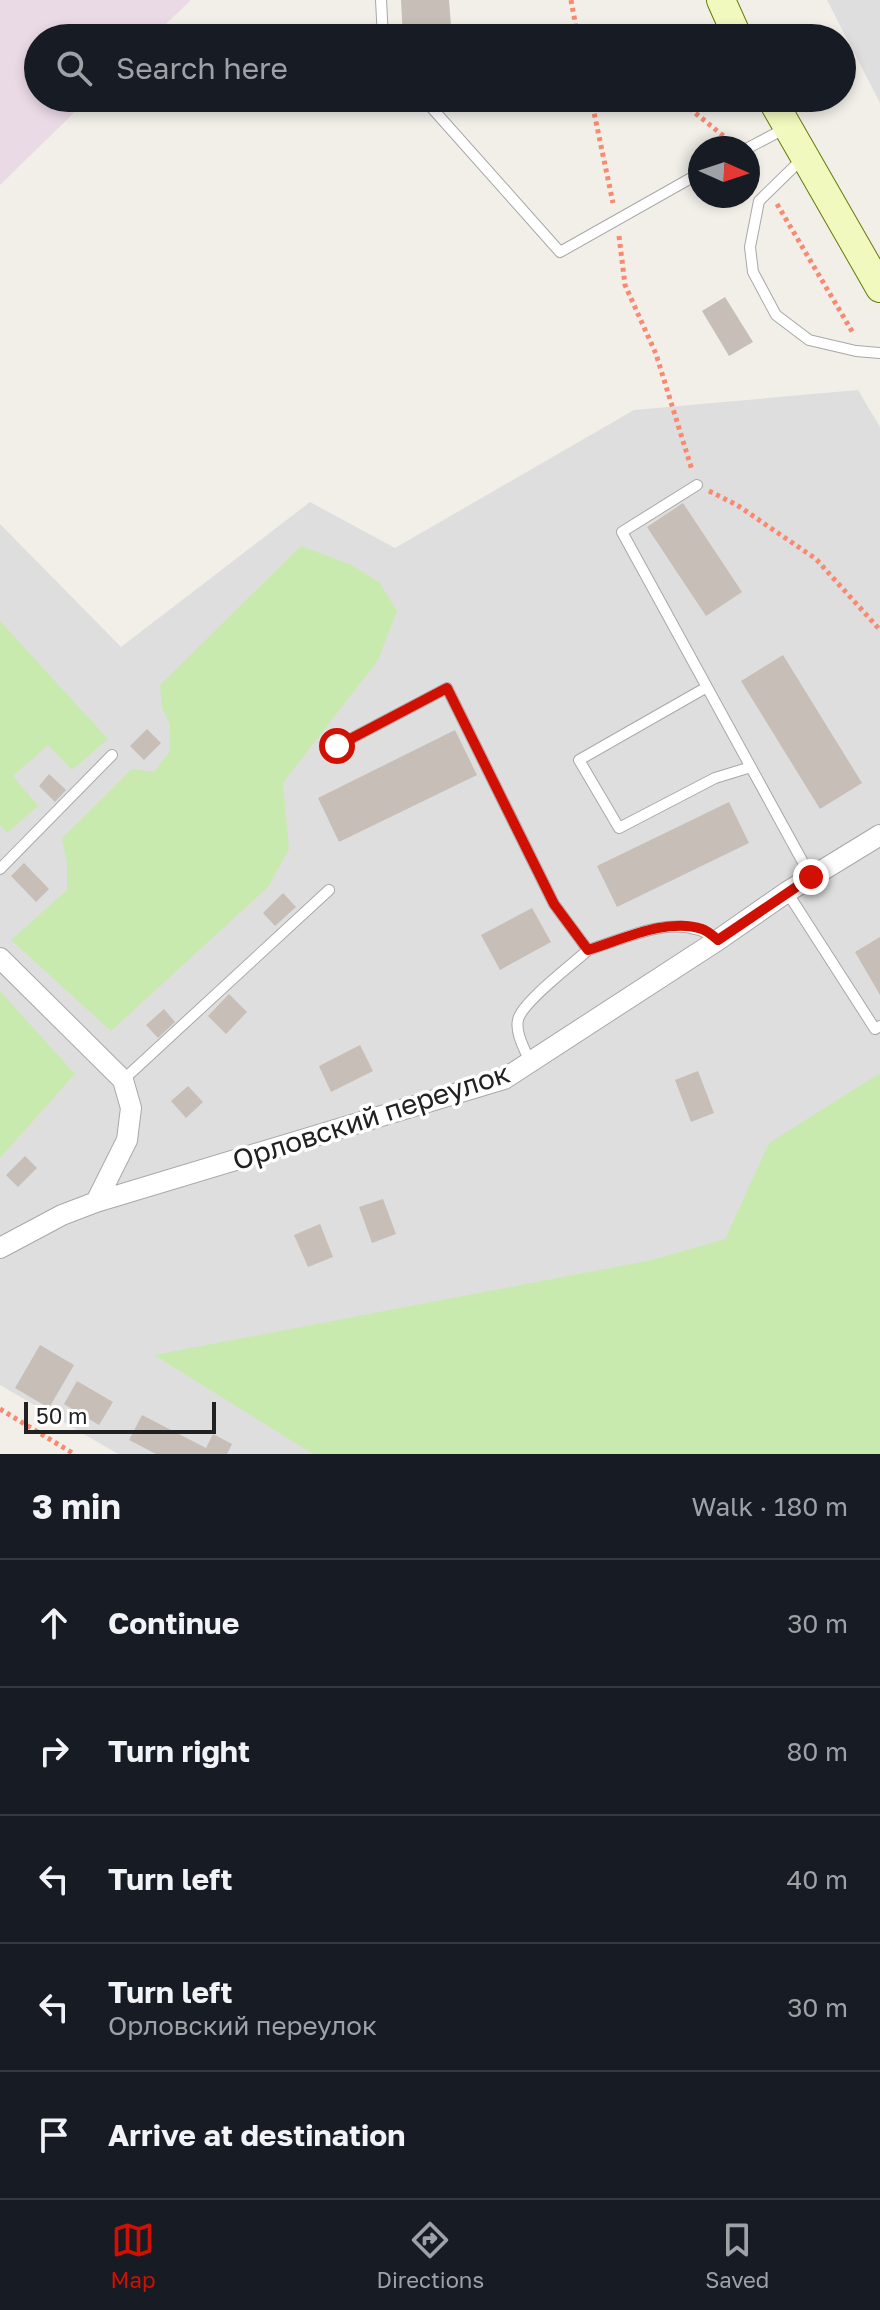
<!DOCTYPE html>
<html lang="en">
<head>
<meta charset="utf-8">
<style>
	:root { --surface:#171b24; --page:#242831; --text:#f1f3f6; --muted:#9ea1a6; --line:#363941; --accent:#d01002 }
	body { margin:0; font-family:"Golos Text",sans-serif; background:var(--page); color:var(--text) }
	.compass { position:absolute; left:688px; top:136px; width:72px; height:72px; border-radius:50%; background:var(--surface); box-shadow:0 4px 12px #0003; rotate:93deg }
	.scale { position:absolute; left:24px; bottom:20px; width:192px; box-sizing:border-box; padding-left:8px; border:4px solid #212121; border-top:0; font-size:22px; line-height:28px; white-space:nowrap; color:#212121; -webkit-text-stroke:6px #fff; paint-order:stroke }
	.stop { position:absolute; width:24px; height:24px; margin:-18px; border:6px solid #d01002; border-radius:50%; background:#fff }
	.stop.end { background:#d01002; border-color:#fff; box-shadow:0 2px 8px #0008 }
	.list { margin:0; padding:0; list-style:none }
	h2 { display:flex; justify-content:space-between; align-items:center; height:104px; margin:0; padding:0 32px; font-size:34px }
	h2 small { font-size:26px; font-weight:400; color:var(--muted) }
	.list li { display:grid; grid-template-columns:52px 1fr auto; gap:24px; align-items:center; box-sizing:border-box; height:128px; padding:0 32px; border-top:2px solid var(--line) }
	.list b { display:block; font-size:30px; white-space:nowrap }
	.list p { margin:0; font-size:26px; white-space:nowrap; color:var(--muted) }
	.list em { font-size:26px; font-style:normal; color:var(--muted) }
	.icon { flex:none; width:44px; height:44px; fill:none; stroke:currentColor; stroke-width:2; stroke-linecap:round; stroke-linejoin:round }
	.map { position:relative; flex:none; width:880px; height:1454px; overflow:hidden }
	.search { position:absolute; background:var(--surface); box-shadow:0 4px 12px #0003; left:24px; right:24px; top:24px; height:88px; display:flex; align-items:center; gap:20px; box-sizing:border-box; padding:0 28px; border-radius:44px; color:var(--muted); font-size:30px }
	.sheet { height:744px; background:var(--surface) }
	nav { display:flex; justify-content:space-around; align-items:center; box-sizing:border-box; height:112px; border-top:2px solid var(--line); background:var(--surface); font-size:22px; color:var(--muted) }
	nav a { display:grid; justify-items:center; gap:4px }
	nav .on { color:var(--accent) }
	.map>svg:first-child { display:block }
</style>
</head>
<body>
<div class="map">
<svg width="880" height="1454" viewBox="0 0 880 1454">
	<rect width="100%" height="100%" fill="#f1efe8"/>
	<path fill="#dfdede" d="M827,0h53v103z
		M858,390l22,37v1027h-762l-118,-69v-861l121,123 189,-145 85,46 239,-138z"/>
	<path fill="#eadae6" d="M0,0h191l-40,38h-113v60h51l-89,87z"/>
	<path fill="#c8eaaf" d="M301,546l51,19 28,18 17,28 -19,49 -95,123 6,66 -21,38 -157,144 -100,-91 56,-50v-26l-5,-26 70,-69 22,3 16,-21v-26l-8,-17 -2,-23z
		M0,621l108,118 -36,31 -24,-25 -35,31 25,30 -31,27 -7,-8z
		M0,991l75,83 -75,84z
		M880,1073v381h-567l-159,-99 498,-95 73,-21 44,-96z"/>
	<path fill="#c6beb7" d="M401,0h48l3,38h-49z
		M725,297l28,45 -24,14 -27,-45z
		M683,503l59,89 -36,24 -59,-89z
		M783,655l79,128 -42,26 -79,-128z
		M147,729l14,14 -17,17 -14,-14z
		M455,730l22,45 -138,67 -21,-44z
		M49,774l17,16 -11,12 -16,-16z
		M729,802l20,41 -132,64 -20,-41z
		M24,863l25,26 -13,13 -25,-26z
		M283,893l13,14 -21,19 -12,-13z
		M532,908l19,34 -51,28 -19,-35z
		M880,937v58l-25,-43z
		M229,994l18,18 -21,22 -18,-18z
		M164,1009l11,13 -17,16 -12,-13z
		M360,1045l13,26 -42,21 -12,-26z
		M698,1071l16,42 -23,9 -16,-42z
		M188,1086l15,16 -17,16 -15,-17z
		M25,1156l12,12 -19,19 -12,-12z
		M383,1199l13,35 -24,9 -13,-36z
		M320,1224l13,33 -25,10 -14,-32z
		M40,1345l34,20 -25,43 -34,-20z
		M77,1381l36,21 -14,23 -35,-21z
		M142,1415l64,33 7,-14 19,10 -5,10h-71l-27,-14z"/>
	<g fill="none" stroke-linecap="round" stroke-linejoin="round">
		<g stroke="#a8a8a8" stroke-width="12">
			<path id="service" d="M381,0l2,38
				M423,98l137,154 140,-79
				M748,148l38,-20
				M803,158l-44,43 -9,46 3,25 23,43 33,25 47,11 24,2
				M697,485l-75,47 189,345
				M707,687l-128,73 40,68 96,-50 36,-11
				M337,746l110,-58 107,216 34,46c42,-13 91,-40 130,-10
				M0,869l112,-114
				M787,892l88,137 5,-3
				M530,1062c-5,-12 -15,-29 -12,-42 3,-17 55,-56 70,-70
				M123,1080l206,-190"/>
		</g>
		<g stroke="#a8a8a8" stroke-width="22">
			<path id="minor" d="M0,958l123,122 8,28 -4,32 -31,62
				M0,1248l62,-33 34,-13 408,-123 214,-139 69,-48 93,-57"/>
		</g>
		<g stroke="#657a06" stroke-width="30">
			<path id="secondary" d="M721,0l17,38
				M771,98l109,190"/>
		</g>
		<path stroke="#f98971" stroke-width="5" stroke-dasharray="4 4" stroke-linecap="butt" d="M571,0l7,38
			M577,28l16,10
			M591,98l22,105
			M677,98l55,45
			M777,204l76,129
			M619,236l6,49 31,69 36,116
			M709,491l28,14 79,54 64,71
			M0,1409l74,45"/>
		<use href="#service" stroke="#fff" stroke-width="10"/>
		<use href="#minor" stroke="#fff" stroke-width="20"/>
		<use href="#secondary" stroke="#f2f9be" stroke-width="28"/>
	</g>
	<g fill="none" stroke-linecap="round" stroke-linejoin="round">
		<path stroke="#d01002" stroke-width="10" d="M337,746l110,-58 107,216 34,46c33,-10 80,-33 114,-21 6,2 11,7 16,11l93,-63"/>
	</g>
	<g text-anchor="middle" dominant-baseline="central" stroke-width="7" stroke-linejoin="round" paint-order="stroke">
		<g font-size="28" fill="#212121" stroke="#fff">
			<text transform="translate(371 1116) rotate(-18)">Орловский переулок</text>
		</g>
	</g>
</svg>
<svg class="compass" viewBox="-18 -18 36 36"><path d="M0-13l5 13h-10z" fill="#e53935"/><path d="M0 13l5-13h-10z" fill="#9ea1a6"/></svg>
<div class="scale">50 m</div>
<div class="stop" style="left:337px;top:746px"></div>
<div class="stop end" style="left:811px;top:877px"></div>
<div class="search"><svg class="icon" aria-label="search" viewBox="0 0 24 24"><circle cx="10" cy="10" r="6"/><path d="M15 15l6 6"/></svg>Search here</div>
</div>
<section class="sheet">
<h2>3 min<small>Walk · 180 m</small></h2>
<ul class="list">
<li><svg class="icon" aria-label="ahead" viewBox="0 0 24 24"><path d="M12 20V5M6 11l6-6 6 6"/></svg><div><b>Continue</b></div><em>30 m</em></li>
<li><svg class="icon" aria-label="right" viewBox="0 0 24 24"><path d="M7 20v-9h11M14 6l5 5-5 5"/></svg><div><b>Turn right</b></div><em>80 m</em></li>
<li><svg class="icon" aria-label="left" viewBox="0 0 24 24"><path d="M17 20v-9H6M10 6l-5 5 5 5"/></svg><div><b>Turn left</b></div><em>40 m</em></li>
<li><svg class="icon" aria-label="left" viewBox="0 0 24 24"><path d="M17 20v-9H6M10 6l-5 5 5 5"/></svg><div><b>Turn left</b><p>Орловский переулок</p></div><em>30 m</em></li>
<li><svg class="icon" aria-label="arrive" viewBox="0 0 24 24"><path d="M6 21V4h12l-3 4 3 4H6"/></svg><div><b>Arrive at destination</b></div></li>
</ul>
</section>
<nav>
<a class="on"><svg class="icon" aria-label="map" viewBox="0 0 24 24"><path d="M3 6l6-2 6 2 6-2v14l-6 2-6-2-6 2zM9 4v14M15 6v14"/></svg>Map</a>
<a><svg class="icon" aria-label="directions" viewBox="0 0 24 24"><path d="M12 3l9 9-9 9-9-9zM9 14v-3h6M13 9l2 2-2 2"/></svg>Directions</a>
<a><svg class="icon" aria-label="saved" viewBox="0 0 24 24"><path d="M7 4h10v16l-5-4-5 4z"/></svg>Saved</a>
</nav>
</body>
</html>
